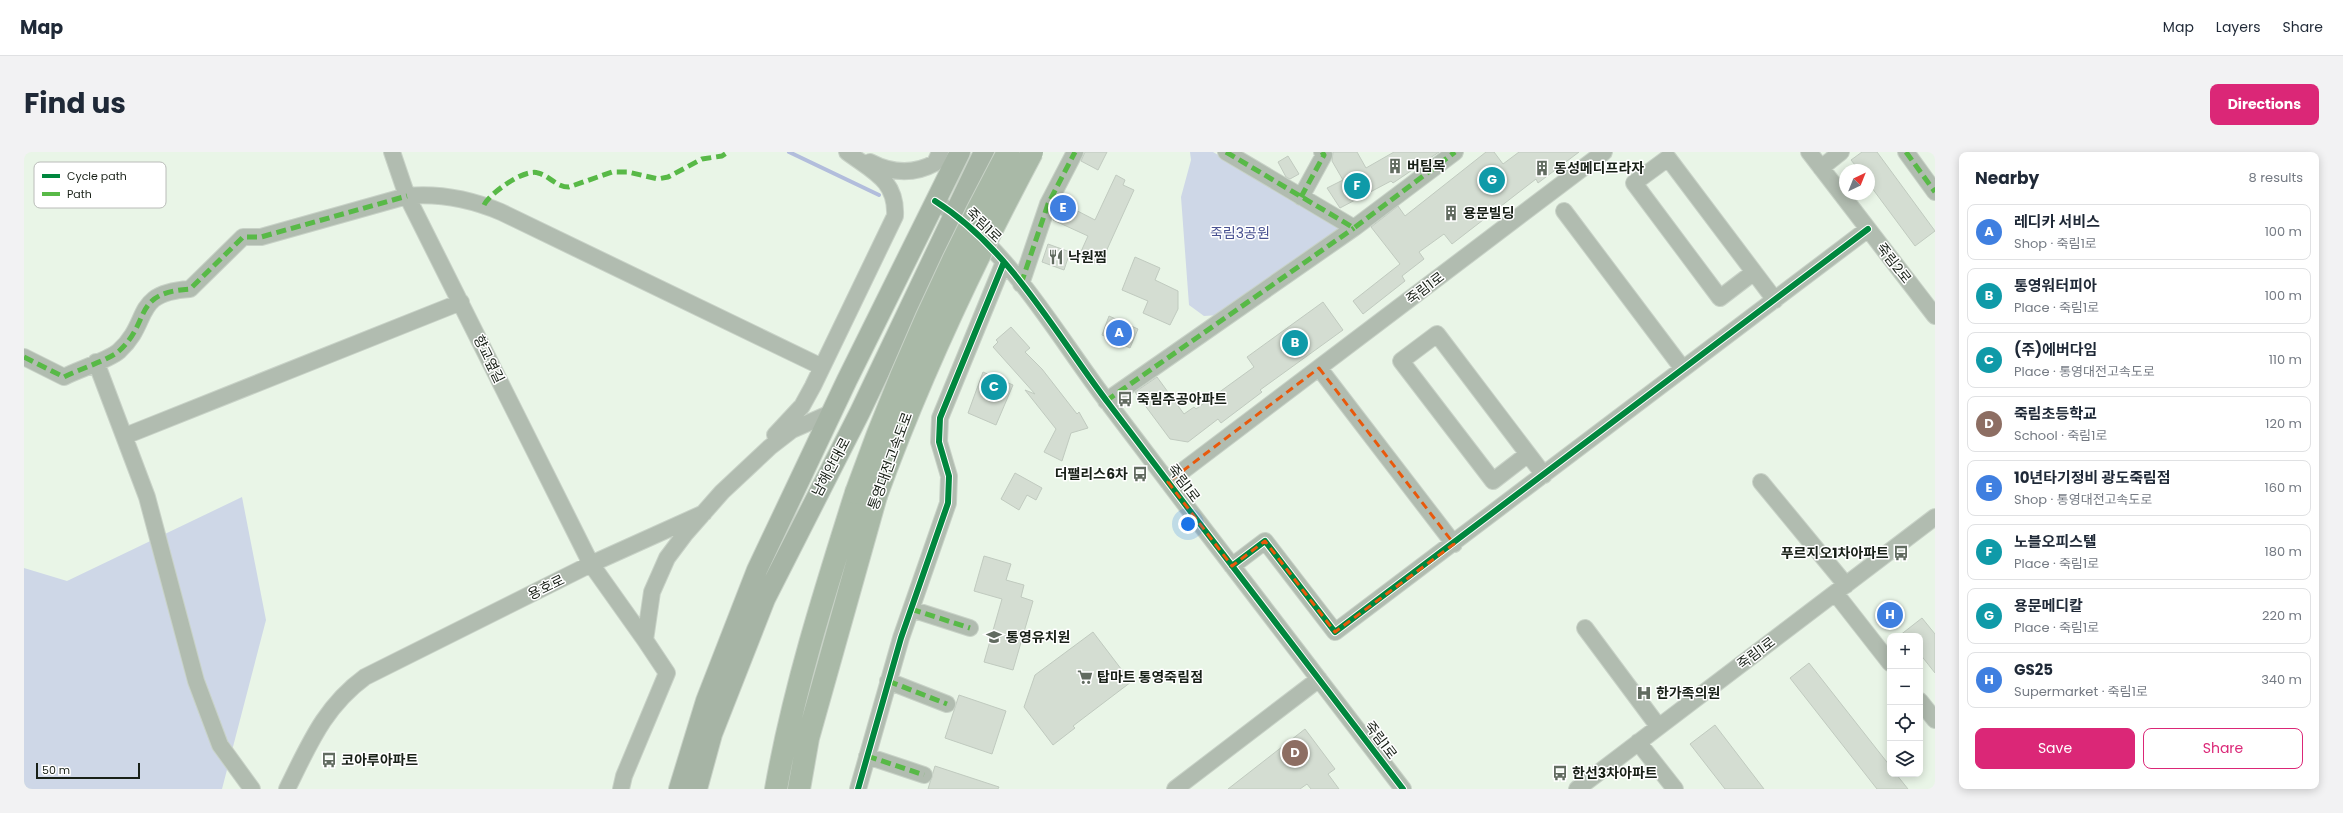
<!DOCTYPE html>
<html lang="en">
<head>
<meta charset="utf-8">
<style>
	:root { --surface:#fff; --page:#f2f2f3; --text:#1f2937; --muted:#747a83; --line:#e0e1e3; --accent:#db2777 }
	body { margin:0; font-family:Poppins,"Noto Sans KR",sans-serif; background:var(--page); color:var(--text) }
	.controls { position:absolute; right:12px; bottom:12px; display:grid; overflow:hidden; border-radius:8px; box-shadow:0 2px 10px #0003 }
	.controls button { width:36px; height:36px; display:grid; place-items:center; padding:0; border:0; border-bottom:1px solid var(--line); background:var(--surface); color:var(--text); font:20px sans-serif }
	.compass { position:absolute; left:1815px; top:12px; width:36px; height:36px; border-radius:50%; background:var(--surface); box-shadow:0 2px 10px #0003; rotate:43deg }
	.scale { position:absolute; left:12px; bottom:10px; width:104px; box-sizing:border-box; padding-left:4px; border:2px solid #182017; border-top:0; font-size:11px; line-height:14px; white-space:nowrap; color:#182017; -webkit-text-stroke:3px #fff; paint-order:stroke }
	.you { position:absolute; left:1164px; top:372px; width:14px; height:14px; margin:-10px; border:3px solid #fff; border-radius:50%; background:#1a73e8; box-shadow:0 0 0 6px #1a73e833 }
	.badge { display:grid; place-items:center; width:26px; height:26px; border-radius:50%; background:var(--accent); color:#fff; font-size:13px; font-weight:700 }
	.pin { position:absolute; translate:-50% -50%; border:2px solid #fff; box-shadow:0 1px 4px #0006 }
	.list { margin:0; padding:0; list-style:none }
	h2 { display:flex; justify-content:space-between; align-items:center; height:52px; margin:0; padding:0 16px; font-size:17px }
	h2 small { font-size:13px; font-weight:400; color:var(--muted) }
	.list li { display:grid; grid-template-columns:26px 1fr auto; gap:12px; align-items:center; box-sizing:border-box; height:56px; margin:0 8px 8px; padding:0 8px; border:1px solid var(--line); border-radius:8px }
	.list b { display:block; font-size:15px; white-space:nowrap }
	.list p { margin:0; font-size:13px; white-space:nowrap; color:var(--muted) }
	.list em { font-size:13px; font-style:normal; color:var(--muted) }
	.actions { display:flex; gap:8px; padding:12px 16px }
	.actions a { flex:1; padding:9px 0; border:1px solid var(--accent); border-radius:8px; text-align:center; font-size:14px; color:var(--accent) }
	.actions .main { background:var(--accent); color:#fff }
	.icon { flex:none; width:22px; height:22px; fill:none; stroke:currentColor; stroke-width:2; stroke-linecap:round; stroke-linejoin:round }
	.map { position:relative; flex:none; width:1911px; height:637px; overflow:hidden; border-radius:8px }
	header { display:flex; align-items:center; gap:24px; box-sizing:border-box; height:56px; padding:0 20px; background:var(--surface); border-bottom:1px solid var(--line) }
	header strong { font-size:19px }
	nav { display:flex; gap:22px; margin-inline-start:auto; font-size:14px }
	.intro { display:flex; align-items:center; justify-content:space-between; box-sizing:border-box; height:96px; padding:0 24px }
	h1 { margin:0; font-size:28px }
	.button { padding:10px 18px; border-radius:8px; background:var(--accent); color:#fff; font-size:14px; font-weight:700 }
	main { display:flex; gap:24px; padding:0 24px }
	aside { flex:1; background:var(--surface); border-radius:8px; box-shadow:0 2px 10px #0003 }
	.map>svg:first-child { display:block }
</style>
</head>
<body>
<header>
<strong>Map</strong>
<nav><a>Map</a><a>Layers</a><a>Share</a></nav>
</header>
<div class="intro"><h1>Find us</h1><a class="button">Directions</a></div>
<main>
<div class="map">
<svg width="1911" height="637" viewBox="0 0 1911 637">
	<rect width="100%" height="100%" fill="#e9f5e7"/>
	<path fill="#ced7e7" d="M1166,0h23l129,75 -123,88 -15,1 -15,-11 -8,-108 10,-37z
		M218,345l24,123 -44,169h-198v-221l43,13z"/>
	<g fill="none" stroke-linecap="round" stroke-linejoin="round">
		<path stroke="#b2bddc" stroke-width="4" d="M765,0l90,43"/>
	</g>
	<path fill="#d4ddd2" stroke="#c0cabf" d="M1061,0h22l-9,18 -17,-9z
		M1309,0h24l9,16 28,-16h45l-46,31 -2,-2 -51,27 -13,-20 16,-8 -11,-19z
		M1462,0h8l9,12 16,-12h60l-41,31 -2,-4 -84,65 -8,-10 -25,18 5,7 -22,17 3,5 -42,33 -10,-13 47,-37 -29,-37 27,-21 7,10z
		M1838,0h15l58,79 -20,15 -46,-62v-14h-10l-8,-10z
		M1264,4l11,18 -9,5 -4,-2 -8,-15z
		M1092,23l9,5 -2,5 11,5 -34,75 -21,-9 9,-20 -35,-16 7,-18 35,18z
		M1024,92l22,8 -6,18 -22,-8z
		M1111,105l25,11 -5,12 23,11v18l-8,16 -27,-12 5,-12 -26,-11z
		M1299,150l20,28 -83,60 2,2 -41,31 -3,-4 -30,23 -18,-3 -35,-47 22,-15 27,37 10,-7 2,2 58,-42 -7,-10z
		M1085,164l29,13 -8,19 -28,-13z
		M987,175l19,21 -5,4 17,17 35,45 2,-2 9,16 -17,5 -9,28 -18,-9 12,-23 -31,-39 10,4 -42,-47 5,-5 -2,-2z
		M959,220l30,13 -17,40 -28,-12z
		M991,321l27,15 -6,12 -9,-5 -8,15 -18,-11z
		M960,404l27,8 -5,16 18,5 -3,12 12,4 -20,69 -29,-8 18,-63 -28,-8z
		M1898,466l13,16v39l-15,-19v-18h-21z
		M1069,480l38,50 -58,44 2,2 -22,17 -29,-38 11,-32z
		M1785,511l81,103v8h6l12,15h-31l-87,-111z
		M935,543l47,16 -14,43 -47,-16z
		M1691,573l49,64h-39l-35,-45z
		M1281,577l30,40 -7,5 11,15h-28l-4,-5 -7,5h-72z
		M911,614l64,21 -1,2h-70z"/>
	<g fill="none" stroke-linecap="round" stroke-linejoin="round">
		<g stroke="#c8d2c7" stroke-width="18">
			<path id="minor" d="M368,0l15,44 184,368 54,76
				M1202,0l128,76 101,-76
				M1785,0l126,164
				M1882,0l29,40
				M846,10c21,11 43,13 65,1l5,-11
				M1797,16l20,-16
				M1277,45l23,-42 -2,-3
				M911,49c75,47 121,134 174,203 97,129 196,256 294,385
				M1540,59l119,158
				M1730,120l-34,26 -86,-115 34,-25 107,142
				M997,132l27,-80 27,-52
				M0,205l40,20c13,-7 45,-17 55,-26 33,-30 12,-58 71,-62l53,-52h18l146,-41c33,-3 63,3 94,16l321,155
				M72,210l51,135 49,184 24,64 32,44
				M1295,216l135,176
				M1082,249l248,-173
				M751,283l27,-29 11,-20 82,-170c2,-36 -23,-45 -48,-64
				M101,284l336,-134
				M1504,302l-35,27 -92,-120 36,-27 107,141
				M1144,330l436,-330
				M1737,330l85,103
				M1208,414l33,-25 70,91 533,-403
				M1812,442l54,69
				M887,457l59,19
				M1561,476l73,98
				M864,529l59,23
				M1896,549l15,19
				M1614,590l37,47
				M843,604l57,19
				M263,637c22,-44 37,-82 78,-112l226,-113 113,-51
				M597,637l3,-13 43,-103 -22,-33 7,-48 15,-34 18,-24 37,-42 48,-45 22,-17 41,-18
				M834,637l43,-151 47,-135 1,-27 -10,-34 1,-24 64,-156
				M1151,637l144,-110
				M1553,637l358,-272"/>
		</g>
		<g stroke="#c8d2c7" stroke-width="22">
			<path id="major" d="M655,637l27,-88 51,-131 90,-190 113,-228
				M673,637l15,-55 53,-135 95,-187 124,-260"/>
		</g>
		<g stroke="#c8d2c7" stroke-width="24">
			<path id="highway" d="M752,637c18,-101 49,-198 80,-296
				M775,637l9,-51 68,-242"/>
		</g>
		<use href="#minor" stroke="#b1bcb0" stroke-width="16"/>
		<use href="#major" stroke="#a6b4a5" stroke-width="20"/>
		<use href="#highway" stroke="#a9b9a7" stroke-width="22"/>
		<g stroke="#c8d2c7" stroke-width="24" stroke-linecap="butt">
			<path id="highway-bridge" d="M832,341c42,-118 93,-231 152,-341
				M852,344c43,-119 97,-233 156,-344"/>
		</g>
		<use href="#highway-bridge" stroke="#a9b9a7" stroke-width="22"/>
		<path stroke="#58b947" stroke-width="5" stroke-dasharray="10 5" stroke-linecap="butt" d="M1202,0l128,76 101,-76
			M1882,0l29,40
			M1277,45l23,-42 -2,-3
			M460,53c6,-12 41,-37 54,-32 12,3 18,14 31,14l43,-15h16l30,7 10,-2 34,-18 20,-3 6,-4
			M997,132l27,-80 27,-52
			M0,205l40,20c13,-7 45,-17 55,-26 33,-30 12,-58 71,-62l53,-52h18l146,-41
			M1082,249l248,-173
			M887,457l59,19
			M864,529l59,23
			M843,604l57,19"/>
		<g stroke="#fff" stroke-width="8">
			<path id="cycleway" d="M911,49c75,47 121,134 174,203 97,129 196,256 294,385
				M1208,414l33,-25 70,91 533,-403
				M834,637l43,-151 47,-135 1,-27 -10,-34 1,-24 64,-156"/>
		</g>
		<use href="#cycleway" stroke="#00873e" stroke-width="6"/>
	</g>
	<path fill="none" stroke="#e8590c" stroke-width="3" stroke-dasharray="8 5" stroke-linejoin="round" d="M1295,216l135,176 -119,88 -70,-91 -33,25 -64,-84z"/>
	<defs>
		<g id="building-bare" transform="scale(1.2)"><path d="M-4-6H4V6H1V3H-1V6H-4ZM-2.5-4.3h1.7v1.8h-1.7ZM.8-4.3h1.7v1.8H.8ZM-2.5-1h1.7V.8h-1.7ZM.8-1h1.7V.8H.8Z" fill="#616b60" stroke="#fff" stroke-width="2.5" paint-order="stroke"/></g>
		<g id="restaurant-bare" transform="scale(1.2)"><path d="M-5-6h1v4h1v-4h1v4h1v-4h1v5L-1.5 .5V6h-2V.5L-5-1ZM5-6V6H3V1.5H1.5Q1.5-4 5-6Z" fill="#616b60" stroke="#fff" stroke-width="2.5" paint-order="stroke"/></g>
		<g id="bus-bare" transform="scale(1.2)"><path d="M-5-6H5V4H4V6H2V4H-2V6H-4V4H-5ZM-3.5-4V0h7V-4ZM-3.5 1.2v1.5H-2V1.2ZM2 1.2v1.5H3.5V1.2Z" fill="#616b60" stroke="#fff" stroke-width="2.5" paint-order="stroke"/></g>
		<g id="school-bare" transform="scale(1.2)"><path d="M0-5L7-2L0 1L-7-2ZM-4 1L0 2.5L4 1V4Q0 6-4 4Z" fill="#616b60" stroke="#fff" stroke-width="2.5" paint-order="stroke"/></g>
		<g id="supermarket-bare" transform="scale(1.2)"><path d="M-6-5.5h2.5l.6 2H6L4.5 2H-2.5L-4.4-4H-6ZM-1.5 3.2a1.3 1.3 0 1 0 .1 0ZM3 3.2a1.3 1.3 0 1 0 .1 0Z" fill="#616b60" stroke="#fff" stroke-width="2.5" paint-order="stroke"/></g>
		<g id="hospital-bare" transform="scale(1.2)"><path d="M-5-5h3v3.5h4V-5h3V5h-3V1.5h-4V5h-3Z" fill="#616b60" stroke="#fff" stroke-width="2.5" paint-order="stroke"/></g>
	</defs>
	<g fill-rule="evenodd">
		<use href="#building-bare" x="1371" y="14"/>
		<use href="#building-bare" x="1518" y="16"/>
		<use href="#building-bare" x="1427" y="61"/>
		<use href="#restaurant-bare" x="1032" y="105"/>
		<use href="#bus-bare" x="1101" y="247"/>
		<use href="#bus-bare" x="1116" y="322"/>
		<use href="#bus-bare" x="1877" y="401"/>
		<use href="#school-bare" x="970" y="485"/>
		<use href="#supermarket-bare" x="1061" y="525"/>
		<use href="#hospital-bare" x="1620" y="541"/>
		<use href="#bus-bare" x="305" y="608"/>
		<use href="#bus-bare" x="1536" y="621"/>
	</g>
	<g text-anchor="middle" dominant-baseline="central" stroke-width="3" stroke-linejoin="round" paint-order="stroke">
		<g font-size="14" font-weight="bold" fill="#182017" stroke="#fff" text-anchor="start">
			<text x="1383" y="14">버팀목</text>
			<text x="1530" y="16">동성메디프라자</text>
			<text x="1439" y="61">용문빌딩</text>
			<text x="1044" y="105">낙원찜</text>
			<text x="1113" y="247">죽림주공아파트</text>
			<text x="1104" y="322" text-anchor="end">더팰리스6차</text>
			<text x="1865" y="401" text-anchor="end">푸르지오1차아파트</text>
			<text x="982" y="485">통영유치원</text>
			<text x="1073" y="525">탑마트 통영죽림점</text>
			<text x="1632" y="541">한가족의원</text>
			<text x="317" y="608">코아루아파트</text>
			<text x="1548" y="621">한선3차아파트</text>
		</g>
		<g font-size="14" fill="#182017" stroke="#fff">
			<text transform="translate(960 73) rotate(44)">죽림1로</text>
			<text transform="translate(1870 111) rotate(52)">죽림2로</text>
			<text transform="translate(1401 136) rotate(-37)">죽림1로</text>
			<text transform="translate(465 207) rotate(64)">향교옆길</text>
			<text transform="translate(866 309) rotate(-70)">통영대전고속도로</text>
			<text transform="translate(807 315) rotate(-62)">남해안대로</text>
			<text transform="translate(1160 331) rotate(53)">죽림1로</text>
			<text transform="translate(522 435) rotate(-26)">용호로</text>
			<text transform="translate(1732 501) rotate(-37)">죽림1로</text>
			<text transform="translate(1357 588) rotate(53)">죽림1로</text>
		</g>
		<g font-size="14" fill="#475090" stroke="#fff">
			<text x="1216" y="81">죽림3공원</text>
		</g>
	</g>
	<rect x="10" y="10" width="132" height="46" rx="6" fill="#fff" stroke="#babcb9" stroke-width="1"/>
	<rect x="18" y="22" width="18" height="4" fill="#00873e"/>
	<rect x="18" y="40" width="18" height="4" fill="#58b947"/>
	<g font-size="11" fill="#182017">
		<text x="43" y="28">Cycle path</text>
		<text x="43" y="46">Path</text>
	</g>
</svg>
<div class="controls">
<button>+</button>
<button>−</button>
<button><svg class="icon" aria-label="locate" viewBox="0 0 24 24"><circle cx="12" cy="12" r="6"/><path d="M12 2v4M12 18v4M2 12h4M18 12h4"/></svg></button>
<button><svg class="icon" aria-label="layers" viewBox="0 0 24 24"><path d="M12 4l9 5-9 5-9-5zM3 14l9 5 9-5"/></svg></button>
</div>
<svg class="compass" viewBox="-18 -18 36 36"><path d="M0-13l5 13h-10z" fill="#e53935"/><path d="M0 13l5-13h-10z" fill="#747a83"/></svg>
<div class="scale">50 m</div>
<div class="you"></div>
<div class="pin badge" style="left:1095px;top:181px;background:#3f7fe0">A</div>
<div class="pin badge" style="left:1271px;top:191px;background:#0f9aa8">B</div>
<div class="pin badge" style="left:970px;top:235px;background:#0f9aa8">C</div>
<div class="pin badge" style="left:1271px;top:601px;background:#8d6e63">D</div>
<div class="pin badge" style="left:1039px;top:56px;background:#3f7fe0">E</div>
<div class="pin badge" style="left:1333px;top:34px;background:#0f9aa8">F</div>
<div class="pin badge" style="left:1468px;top:28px;background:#0f9aa8">G</div>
<div class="pin badge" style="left:1866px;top:463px;background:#3f7fe0">H</div>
</div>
<aside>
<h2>Nearby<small>8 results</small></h2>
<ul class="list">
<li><span class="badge" style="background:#3f7fe0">A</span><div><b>레디카 서비스</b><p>Shop · 죽림1로</p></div><em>100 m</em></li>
<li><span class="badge" style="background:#0f9aa8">B</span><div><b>통영워터피아</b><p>Place · 죽림1로</p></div><em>100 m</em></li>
<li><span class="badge" style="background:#0f9aa8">C</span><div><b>(주)에버다임</b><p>Place · 통영대전고속도로</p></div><em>110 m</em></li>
<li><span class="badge" style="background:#8d6e63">D</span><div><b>죽림초등학교</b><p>School · 죽림1로</p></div><em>120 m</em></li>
<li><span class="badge" style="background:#3f7fe0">E</span><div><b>10년타기정비 광도죽림점</b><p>Shop · 통영대전고속도로</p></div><em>160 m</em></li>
<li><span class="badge" style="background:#0f9aa8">F</span><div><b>노블오피스텔</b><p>Place · 죽림1로</p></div><em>180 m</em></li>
<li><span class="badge" style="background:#0f9aa8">G</span><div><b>용문메디칼</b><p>Place · 죽림1로</p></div><em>220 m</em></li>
<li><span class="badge" style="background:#3f7fe0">H</span><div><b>GS25</b><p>Supermarket · 죽림1로</p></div><em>340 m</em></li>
</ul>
<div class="actions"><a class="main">Save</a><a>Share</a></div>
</aside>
</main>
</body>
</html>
